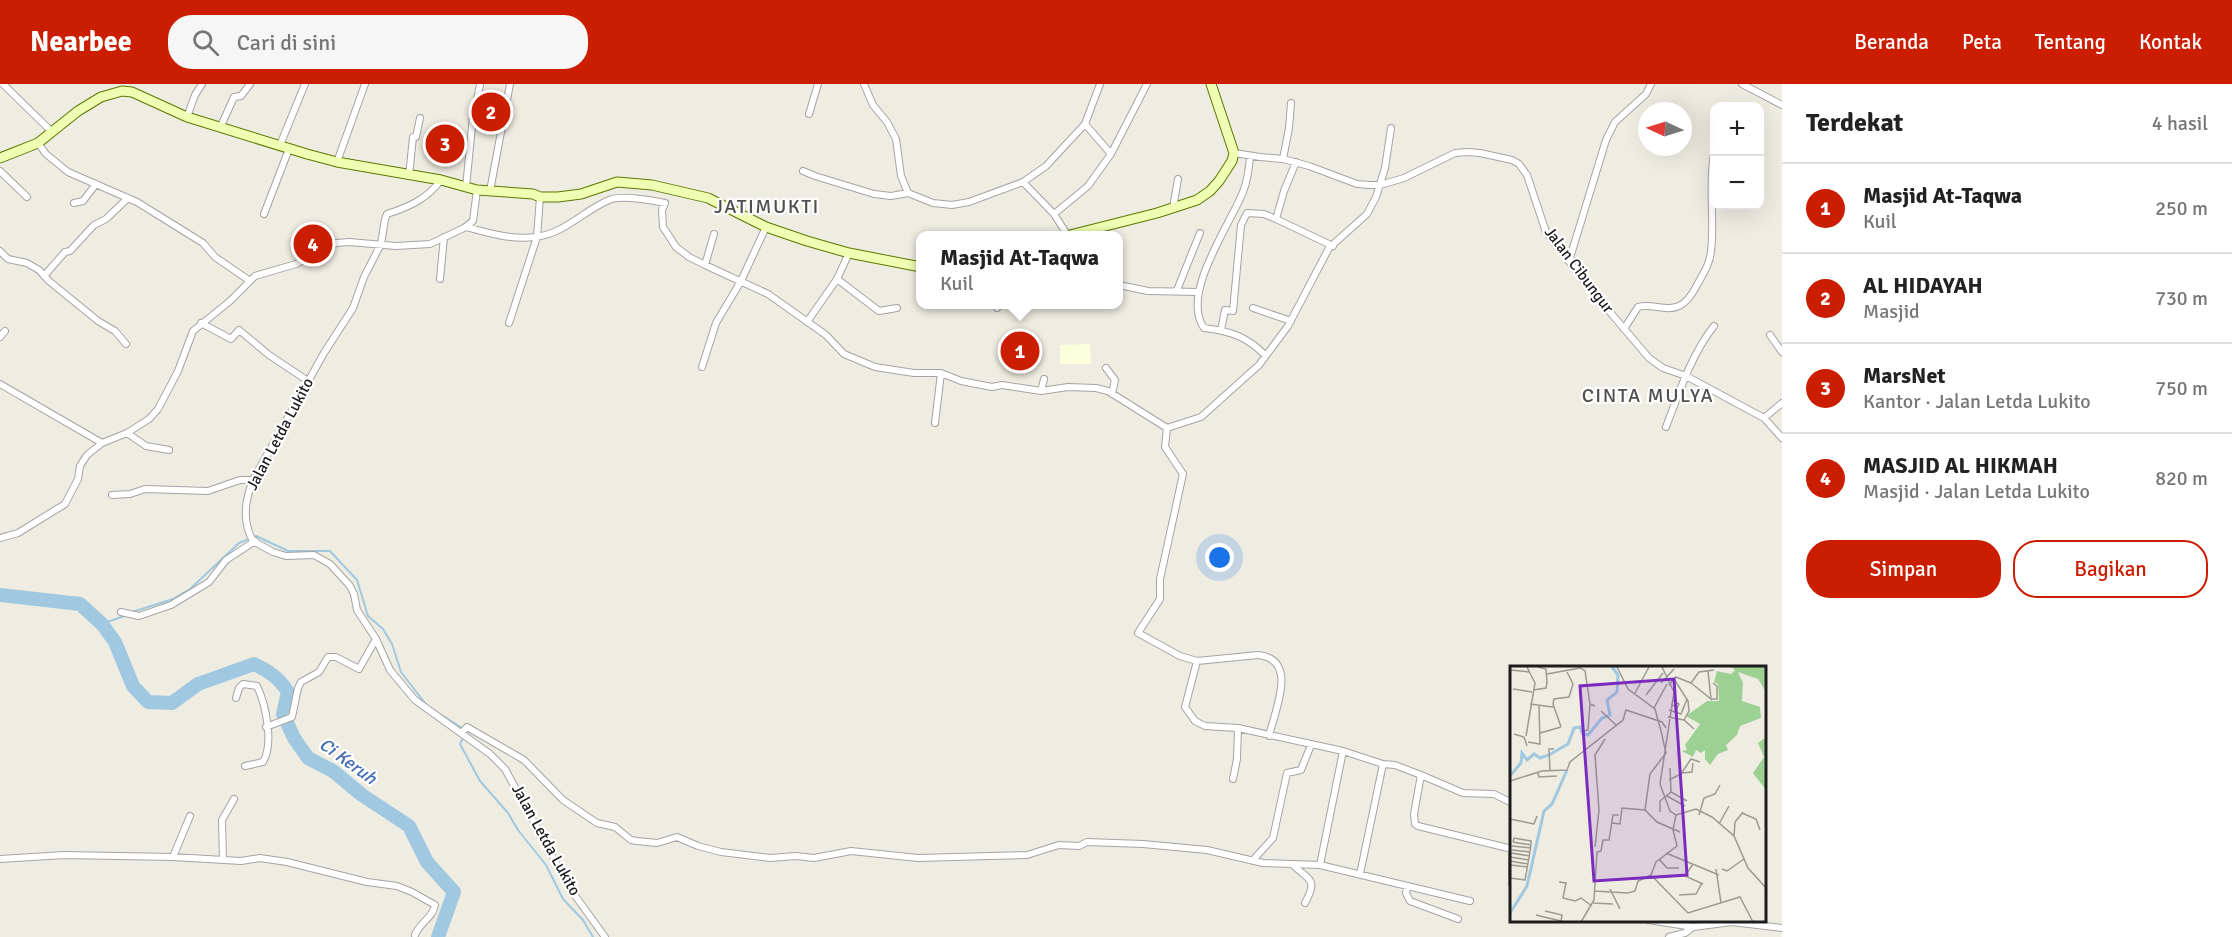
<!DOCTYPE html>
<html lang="id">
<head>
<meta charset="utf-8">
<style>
	:root { --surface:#fff; --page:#f6f6f6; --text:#222; --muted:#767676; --line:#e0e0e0; --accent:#cb1d00 }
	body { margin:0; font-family:Signika,sans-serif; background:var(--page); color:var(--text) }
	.controls { position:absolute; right:18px; top:18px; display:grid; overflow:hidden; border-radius:12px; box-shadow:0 6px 24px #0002 }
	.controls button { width:54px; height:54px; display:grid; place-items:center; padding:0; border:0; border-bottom:2px solid var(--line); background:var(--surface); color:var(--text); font:30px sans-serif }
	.compass { position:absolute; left:1638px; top:18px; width:54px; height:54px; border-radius:50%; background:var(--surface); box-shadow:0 6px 24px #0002; rotate:274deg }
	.you { position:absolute; left:1220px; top:474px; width:21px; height:21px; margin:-15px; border:4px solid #fff; border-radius:50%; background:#1a73e8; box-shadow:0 0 0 9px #1a73e833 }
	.badge { display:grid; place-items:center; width:39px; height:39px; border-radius:50%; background:var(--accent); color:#fff; font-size:20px; font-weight:700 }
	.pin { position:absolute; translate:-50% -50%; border:3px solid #fff; box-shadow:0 2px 6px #0006 }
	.popup { position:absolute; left:916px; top:147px; width:207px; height:78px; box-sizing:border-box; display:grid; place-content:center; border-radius:12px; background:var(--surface); filter:drop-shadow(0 2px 4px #0005); font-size:20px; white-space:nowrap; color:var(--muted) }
	.popup b { font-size:22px; color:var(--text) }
	.popup::after { content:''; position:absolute; left:50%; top:100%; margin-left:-12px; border:12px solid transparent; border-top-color:var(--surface) }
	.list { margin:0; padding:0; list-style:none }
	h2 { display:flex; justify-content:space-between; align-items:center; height:78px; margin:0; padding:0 24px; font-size:26px }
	h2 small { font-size:20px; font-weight:400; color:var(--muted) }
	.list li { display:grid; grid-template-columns:39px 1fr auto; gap:18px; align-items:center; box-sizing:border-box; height:90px; padding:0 24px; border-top:2px solid var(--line) }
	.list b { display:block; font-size:22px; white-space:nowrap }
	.list p { margin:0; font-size:20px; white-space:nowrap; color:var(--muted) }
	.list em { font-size:20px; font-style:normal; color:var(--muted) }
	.actions { display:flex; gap:12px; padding:18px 24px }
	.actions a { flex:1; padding:14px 0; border:2px solid var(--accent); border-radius:24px; text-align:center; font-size:21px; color:var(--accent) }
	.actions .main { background:var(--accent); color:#fff }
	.icon { flex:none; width:33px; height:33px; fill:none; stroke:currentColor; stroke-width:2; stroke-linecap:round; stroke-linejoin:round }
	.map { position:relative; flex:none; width:1782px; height:853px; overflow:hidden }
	header { display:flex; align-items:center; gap:36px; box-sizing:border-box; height:84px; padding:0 30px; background:var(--accent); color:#fff }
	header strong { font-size:28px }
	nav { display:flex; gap:33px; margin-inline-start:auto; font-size:21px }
	.search { width:420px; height:54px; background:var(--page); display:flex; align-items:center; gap:15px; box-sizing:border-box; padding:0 21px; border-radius:24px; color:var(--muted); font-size:22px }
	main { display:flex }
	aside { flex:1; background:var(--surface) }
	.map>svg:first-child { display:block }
</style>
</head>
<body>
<header>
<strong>Nearbee</strong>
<div class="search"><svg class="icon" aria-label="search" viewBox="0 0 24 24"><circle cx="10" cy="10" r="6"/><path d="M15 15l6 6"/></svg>Cari di sini</div>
<nav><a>Beranda</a><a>Peta</a><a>Tentang</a><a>Kontak</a></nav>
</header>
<main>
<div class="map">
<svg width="1782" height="853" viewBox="0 0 1782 853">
	<rect width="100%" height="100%" fill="#efede2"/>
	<path fill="#faffdc" d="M1090,260l1,20h-31v-19z"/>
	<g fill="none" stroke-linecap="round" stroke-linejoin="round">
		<path stroke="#a0c8e0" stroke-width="2" d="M132,528l41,-13 17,-10 49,-46 17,-7 32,15h42l27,29 11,36 15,13 9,15 9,28 27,35
			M102,540l22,-8
			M438,629l29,18 -7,13 20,37 28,32 10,17 28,35 17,34 20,21 10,17"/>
		<path stroke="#a0c8e0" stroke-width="14" d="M0,511l80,9 22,20 13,18 18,44 15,16 24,1 26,-19 56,-20c15,7 25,14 34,28l-5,22 11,24 14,20 25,13 29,24 47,31 18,36 27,30 -16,45"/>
		<g stroke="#a4a4a4" stroke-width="8">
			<path id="street" d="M3,0l49,48
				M864,0l9,21 14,17 9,17 5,37 7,17
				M1742,0l40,21
				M809,30l9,-30
				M187,33l8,-22 7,-11
				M1085,40l26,30
				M221,42l13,-29 7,-1 9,-12
				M38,59l8,11 22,18 69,30 66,41 12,14 35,24
				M280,61l25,-61
				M1234,69l26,4 23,2 26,7 48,18 13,1h10l24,-7 51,-25 13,-1 12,1 32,7 7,4 8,11 19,57 47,60 56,66 14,10 23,8 78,42 18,20
				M1250,72c-1,13 -2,24 -7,36 -13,33 -63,102 -39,136 26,3 42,8 61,27
				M1283,75l6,-31 2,-25
				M337,78l28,-78
				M1296,78l-12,29 -8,28 57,27
				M0,87l27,26
				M803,87l12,5 59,18 17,2 17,-3 25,10 19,2 17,-3 54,-20 23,-16 39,-42 15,-40
				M409,92l4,-39h3l4,-19
				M441,96c-14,19 -32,27 -54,34l-2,5 -4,25 -17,33 -11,31 -29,45 -71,127c-8,20 -11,42 0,61l20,11 13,4 28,-1 16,9 20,22 4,8 3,16 19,29 14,31 25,30 75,54 15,15 66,121 34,47
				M1023,98l31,32 14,22
				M466,103l7,-70 7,-32
				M490,107l20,-107
				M74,119l9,-2 13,-17
				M1173,124l5,-29
				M264,130l25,-65
				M1054,130l34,-28 23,-32 36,-70
				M466,143c22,6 45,13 69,10 29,-3 48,-26 74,-37 12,-5 42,0 56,3l-3,7 1,17 13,20 13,10 16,8 63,29 58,41 18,19 31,13 39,6h27l20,8 31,6 10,-2 39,6 27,-4 28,1 12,3 59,37 34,-11 58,-52 29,-39 41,-78 38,-34 9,-17 9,-29 6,-40
				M0,167l8,8 19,4 12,7 10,11 49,40 17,10 11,13
				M1569,177l37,-121 9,-18 31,-28 5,-10
				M705,181l9,-31
				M44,192l21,-24 5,-1 24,-26 12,-6 22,-21
				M440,195l4,-42
				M837,195l42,32 18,-3
				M1119,201l29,6 51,1
				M1177,206l23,-57
				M996,220l1,4
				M1024,220v2
				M1253,224l38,13
				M807,238l30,-43 12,-26
				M201,239l30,16 8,-9 30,25 39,26
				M509,239l28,-86 3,-40
				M1624,245l14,-22c14,-4 28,5 41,-1 9,-4 14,-13 18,-21 6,-11 13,-21 14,-34 4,-32 -3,-65 3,-97
				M1221,246l4,-20 8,1 8,-86 6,-12 17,1 12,5
				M1770,251l12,17
				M0,253l5,-6
				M702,283l14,-44 25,-42 25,-54
				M1106,284l9,12 -3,14
				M0,300l102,59
				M1041,307l3,-12
				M1764,334l18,-15
				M935,339l6,-50
				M1666,343c13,-34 25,-72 48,-101
				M1167,344l-2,19 18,27 -23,105v20l-22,34 42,23 17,5 61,-6c41,4 17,55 11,81
				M127,349l19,13 23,4
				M112,411l18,-1 15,-5 63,2 32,-11h13
				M0,454l18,-5 47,-29 13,-25 2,-13 7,-11 15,-12 25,-10 22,-14 9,-10 20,-38 15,-40 37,-30 25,-25 41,-12 40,-21 13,-1 47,4 34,-2 34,-16 9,-7 4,-31
				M121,528l18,4 32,-11 38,-23 17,-22 29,-19
				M1197,577l-12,46 10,14 10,5 33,2 105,23 40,13 12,1 26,10 -7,39 1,10 3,2 94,23v35
				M236,614l3,-10 4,-4 14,2c9,19 17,58 6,76l-18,4
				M266,643l26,-10 6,-29 3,-6 18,-10 9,-15h8l23,12 17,-30
				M461,649l6,-6 57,33 39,40 34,23 18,4 16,13 6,1 20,2 20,-6 21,9 23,6 49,6 26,-2 18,2 37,-7 67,7 109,-3 32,-10 20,1 8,-4 56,2 64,6 56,13 57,2 150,36
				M1421,691l42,18 31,1 18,9
				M1233,695l4,-20 1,-31
				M173,773l68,4 19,-3 27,4 80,20 30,4 15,6 23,13c-2,13 -16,18 -20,30
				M0,775l64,-4 109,2 17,-41
				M223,776l-1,-40 12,-21
				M1253,776l20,-22 14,-65 14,-3 10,-25
				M1293,781c15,15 26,13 12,38
				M1320,781l23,-114
				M1360,790l23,-110
				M1407,803l-1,6 4,8 48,18
				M1649,836l44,7 39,-5 50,6
				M1669,853l16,-4 8,-6"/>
		</g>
		<g stroke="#5a7900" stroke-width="11">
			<path id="secondary" d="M0,74l38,-15 40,-32 23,-14 21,-6 10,1 55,25 120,37 30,8 104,18 36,10 56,4 7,3h18l23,-3 36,-12 35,3 56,13 58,29 41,14 42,12 72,14
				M1066,152l91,-23 40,-13 13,-9 9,-10 13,-20 2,-8 -23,-69"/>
		</g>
		<use href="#street" stroke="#fff" stroke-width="6"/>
		<use href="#secondary" stroke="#effeb2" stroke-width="9"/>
	</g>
	<g text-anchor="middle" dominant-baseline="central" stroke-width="4.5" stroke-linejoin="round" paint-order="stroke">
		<g font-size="16" fill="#1d1d1d" stroke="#fff">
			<text transform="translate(1579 186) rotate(53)">Jalan Cibungur</text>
			<text transform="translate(280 350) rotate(-62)">Jalan Letda Lukito</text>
			<text transform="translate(546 756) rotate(61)">Jalan Letda Lukito</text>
		</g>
		<g font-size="18" font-style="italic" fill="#436bb3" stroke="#fff">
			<text transform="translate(348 677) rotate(36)">Ci Keruh</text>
		</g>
		<g font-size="20" letter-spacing="1.5" fill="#505050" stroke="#fff">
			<text x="767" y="122">JATIMUKTI</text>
			<text x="1648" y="311">CINTA MULYA</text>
		</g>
	</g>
	<g transform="translate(1510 582)">
		<rect width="256" height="256" fill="#efede2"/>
		<path d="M221,1h35v25l-8,-13 -20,-7 5,11 -1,18 18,6 1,11 -21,8 -3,9 -11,10 2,5 -10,4 -8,11 -5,-6v-9l-4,3 -5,-3 -3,7 -11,-6 5,-1 -2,-5 15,-21 -14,-8 21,-15h12l-1,-17 -4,-2 3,-11 14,3 4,-4zM256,71h1l-1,53 -13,-17 11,-16 -6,-14z" fill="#9dd194"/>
		<path fill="none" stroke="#a0c8e0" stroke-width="3" d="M0,110l11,-13 1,-10 5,7 7,-6 6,4 9,-3 19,-11 6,-16 6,-1 2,6 6,2 14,-17 8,-3 -3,-15 10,-8 1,-17 -6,-8M0,247l17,-27 17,-75 8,-7 15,-34"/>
		<path fill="none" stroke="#9b9a93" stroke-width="1.5" d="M69,1l6,4 5,33 5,2M107,1l11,22 27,20 6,22M152,1l12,25 -14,92 10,27 6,4 20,-6 16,8 22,19 14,32 19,21M0,4l20,2M37,8l33,-6M164,13l14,22 1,10 -5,9M151,17l13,-14M181,17l20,16 -3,-28M159,19l7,-8 15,6 8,-11 15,-2M3,23l19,3M23,24l13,-2 1,-5 -1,-14 -8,-2M125,27l14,-26M136,29l17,-22M201,33h6v-13l-4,-3M20,38l23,3M161,38l6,4 2,-4 -7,-4M144,42l13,-24M159,44l12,4 6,-15M91,45l15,14M158,51l16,3 10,9M51,61l-8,-23 1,-5 15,-2 4,-13 -6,-12M73,65l5,-1 2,-26M151,65l5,22 -16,21 -5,36 12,12 23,10M30,67l21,-6M4,68l10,3 3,9M16,70l9,-53 -8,-16M18,76l12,2 -1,-38M160,102l1,24 16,9M40,105l-1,-22h5M28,107l1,4 18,-1M172,107l10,-1 1,-9M159,114l12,-6 10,-15 9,3M0,115l32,-10 25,-1 3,-8 53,-42 3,-10 36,12 4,6M157,130l18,10M150,146v-11l11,-9M232,147l14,6 4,11M189,149l5,-17 11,-4 5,-9M0,153l24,5 3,-8M102,157l8,1 2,-16 23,2M209,158l10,-18M224,170l1,-14 8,-10M3,176l1,-4 17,3v3M3,176l18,3M2,180l19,2M85,181l4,-37 -4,-55 10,-16M2,184l18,2M1,187l19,3M156,187l53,22M0,191l19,3M149,193l8,9h12M0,195l18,3M183,198l-8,12 18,8M0,199l18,2M206,203l5,34M212,203l5,2 17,-12M16,209l5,-30M141,209l37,38 52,-16 13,25M141,209l5,-13 21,-16 -4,-16 3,-15M0,212l15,2 1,-5M49,216l7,1 -3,15 12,3 6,-3 11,8M100,223l10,20M84,225l34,2 7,-2 3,-10 13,-6M169,229l17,-1 6,-11M83,237l20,1M35,245l17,4 -1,6M26,249l29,7M71,256l13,-22 3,-48 4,-1 2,-11h6l4,-25h6"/>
		<path fill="#7b2cbf" fill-opacity="0.15" stroke="#7b2cbf" stroke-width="3" d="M164,13l13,196 -93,6 -14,-195z"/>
		<rect width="256" height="256" fill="none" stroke="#1d1d1d" stroke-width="3"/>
	</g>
</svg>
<div class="controls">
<button>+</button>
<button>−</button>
</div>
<svg class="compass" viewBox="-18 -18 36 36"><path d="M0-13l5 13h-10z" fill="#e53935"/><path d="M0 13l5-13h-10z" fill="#767676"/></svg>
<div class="you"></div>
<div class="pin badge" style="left:1020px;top:267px">1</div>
<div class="popup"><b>Masjid At-Taqwa</b>Kuil</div>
<div class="pin badge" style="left:491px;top:28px">2</div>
<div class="pin badge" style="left:445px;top:60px">3</div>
<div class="pin badge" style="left:313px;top:160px">4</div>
</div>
<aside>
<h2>Terdekat<small>4 hasil</small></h2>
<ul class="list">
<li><span class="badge">1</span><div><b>Masjid At-Taqwa</b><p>Kuil</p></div><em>250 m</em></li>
<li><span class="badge">2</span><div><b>AL HIDAYAH</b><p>Masjid</p></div><em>730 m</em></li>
<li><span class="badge">3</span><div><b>MarsNet</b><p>Kantor · Jalan Letda Lukito</p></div><em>750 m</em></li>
<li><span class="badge">4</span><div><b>MASJID AL HIKMAH</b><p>Masjid · Jalan Letda Lukito</p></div><em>820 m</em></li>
</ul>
<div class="actions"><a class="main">Simpan</a><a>Bagikan</a></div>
</aside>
</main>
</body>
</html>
